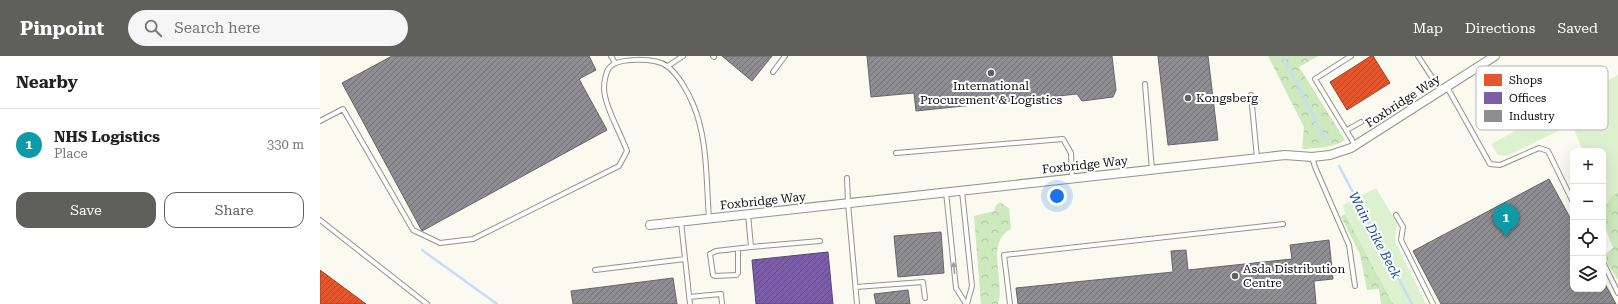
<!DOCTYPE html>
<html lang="en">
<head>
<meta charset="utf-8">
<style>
	:root { --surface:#fff; --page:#f6f6f6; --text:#202124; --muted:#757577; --line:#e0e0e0; --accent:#5f5f5c }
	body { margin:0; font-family:"Roboto Serif",serif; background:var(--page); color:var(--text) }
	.controls { position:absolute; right:12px; bottom:12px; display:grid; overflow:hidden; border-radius:8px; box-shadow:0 4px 16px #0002 }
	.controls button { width:36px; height:36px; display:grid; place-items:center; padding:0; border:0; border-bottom:1px solid var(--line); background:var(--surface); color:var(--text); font:20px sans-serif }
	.you { position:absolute; left:737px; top:140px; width:14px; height:14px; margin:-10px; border:3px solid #fff; border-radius:50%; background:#1a73e8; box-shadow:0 0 0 6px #1a73e833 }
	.badge { display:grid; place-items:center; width:26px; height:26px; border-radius:50%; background:var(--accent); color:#fff; font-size:13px; font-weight:700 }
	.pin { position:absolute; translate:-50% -33px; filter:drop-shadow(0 1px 2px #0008) }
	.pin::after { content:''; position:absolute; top:21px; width:14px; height:12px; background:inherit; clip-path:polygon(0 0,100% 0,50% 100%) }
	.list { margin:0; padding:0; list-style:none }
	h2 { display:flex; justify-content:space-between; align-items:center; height:52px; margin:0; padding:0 16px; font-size:17px }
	h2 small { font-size:13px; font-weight:400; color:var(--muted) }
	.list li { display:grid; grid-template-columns:26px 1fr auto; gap:12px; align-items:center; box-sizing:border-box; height:72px; padding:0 16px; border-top:1px solid var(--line) }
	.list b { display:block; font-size:15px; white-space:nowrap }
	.list p { margin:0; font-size:13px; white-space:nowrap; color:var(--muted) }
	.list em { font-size:13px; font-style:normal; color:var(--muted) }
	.actions { display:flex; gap:8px; padding:12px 16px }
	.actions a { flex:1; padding:9px 0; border:1px solid var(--accent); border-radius:12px; text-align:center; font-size:14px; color:var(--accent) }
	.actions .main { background:var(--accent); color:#fff }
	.icon { flex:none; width:22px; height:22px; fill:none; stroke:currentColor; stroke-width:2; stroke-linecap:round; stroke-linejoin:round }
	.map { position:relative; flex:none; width:1298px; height:248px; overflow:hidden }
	header { display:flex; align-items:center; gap:24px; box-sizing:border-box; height:56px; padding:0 20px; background:var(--accent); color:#fff }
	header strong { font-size:19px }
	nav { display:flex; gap:22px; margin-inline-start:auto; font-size:14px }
	.search { width:280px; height:36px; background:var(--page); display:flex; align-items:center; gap:10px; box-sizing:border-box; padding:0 14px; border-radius:22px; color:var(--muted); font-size:15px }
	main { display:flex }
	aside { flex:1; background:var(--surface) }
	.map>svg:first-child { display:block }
</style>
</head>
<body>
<header>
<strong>Pinpoint</strong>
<div class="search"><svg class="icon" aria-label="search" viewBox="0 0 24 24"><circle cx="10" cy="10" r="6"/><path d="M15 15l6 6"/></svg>Search here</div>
<nav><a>Map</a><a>Directions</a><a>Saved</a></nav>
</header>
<main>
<aside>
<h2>Nearby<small></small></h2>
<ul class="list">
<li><span class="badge" style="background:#0f9aa8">1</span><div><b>NHS Logistics</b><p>Place</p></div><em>330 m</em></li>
</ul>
<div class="actions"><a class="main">Save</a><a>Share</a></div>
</aside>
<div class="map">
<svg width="1298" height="248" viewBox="0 0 1298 248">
	<defs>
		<pattern id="forest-crowns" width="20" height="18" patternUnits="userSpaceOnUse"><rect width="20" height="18" fill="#cde9bd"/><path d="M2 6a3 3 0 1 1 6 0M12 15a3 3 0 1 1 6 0" fill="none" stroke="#afc7a1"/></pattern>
		<pattern id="shops-hatch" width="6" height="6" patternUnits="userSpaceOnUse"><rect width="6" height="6" fill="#e4572e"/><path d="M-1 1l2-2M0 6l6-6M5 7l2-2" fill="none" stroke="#b74626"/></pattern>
		<pattern id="offices-hatch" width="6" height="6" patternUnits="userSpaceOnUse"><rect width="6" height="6" fill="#7b5ea7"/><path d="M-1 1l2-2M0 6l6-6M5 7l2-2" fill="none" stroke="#634c86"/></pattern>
		<pattern id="industry-hatch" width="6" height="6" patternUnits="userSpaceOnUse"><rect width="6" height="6" fill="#8d8d92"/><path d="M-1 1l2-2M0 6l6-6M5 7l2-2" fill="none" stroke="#727276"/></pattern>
	</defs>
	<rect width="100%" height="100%" fill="#fafaf0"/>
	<path fill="#def1cf" d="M1298,19v117l-13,12 -2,-5v-48h-20l-11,-27 -65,32 -9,-1 -7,-11z
		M1056,132l21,35 -2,18 31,63h-33l-48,-90 -2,-9z"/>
	<path fill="url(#forest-crowns)" d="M948,0h50l-19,11 46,73c-12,8 -29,8 -43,9l2,-22z
		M1298,136v88l-15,-24 10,-8c-8,-21 -18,-41 5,-56z
		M680,146l9,6 2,21c-27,14 -5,52 -13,75h-17l-7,-88 20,-5 2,-6z
		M1025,158l48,90h-12l-2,-15 -12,1 -7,-36 -19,-37z"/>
	<path fill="url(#shops-hatch)" stroke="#a34024" d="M1051,0h2l17,27 -43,27 -17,-28z
		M0,214l46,34h-46z"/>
	<path fill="url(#offices-hatch)" stroke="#5a4578" d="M508,196l5,52h-77l-4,-44z"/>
	<path fill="url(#industry-hatch)" stroke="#66666a" d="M72,0h197l7,14 -17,9 28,51 -185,101 -80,-148z
		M402,0h50l-20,25z
		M547,0h245l4,34 -3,7 -31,4 -5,-7 -161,17 -2,-18 -43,4z
		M838,0h50l10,84 -50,5z
		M1229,123l24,44v66h30v-9l13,24h-175l-28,-53z
		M621,176l3,41 -46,4 -4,-41z
		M1009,184l4,39 -19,2 2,23h-298l-2,-16 157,-16 -2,-21 15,-1 2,20 104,-11 -2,-14z
		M353,222l4,26h-104l-2,-13z
		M588,234l2,14h-34l-2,-10z"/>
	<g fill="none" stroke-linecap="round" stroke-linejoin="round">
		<path stroke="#c5ddf6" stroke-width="2.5" d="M963,0l42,83
			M1019,110l73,138
			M102,194l75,54"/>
		<g stroke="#93938f" stroke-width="6">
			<path id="service" d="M291,0l4,7
				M393,0l1,1
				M1031,0l-36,23 40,66
				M1098,0l23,35
				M348,10l15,-10
				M453,16l12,-16
				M825,28l7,86
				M1127,31l43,77 10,1 39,-17 9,3 25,51
				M931,39l6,63
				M0,65l23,-12 70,121 27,13 33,-4 146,-73 8,-15c-6,-17 -23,-46 -23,-63 0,-6 2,-16 5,-20 9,-11 47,-10 58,-2 11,8 21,26 26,38 15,35 13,77 16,114
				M1027,74l14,-8
				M576,97l167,-14 8,14 1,26
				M992,101l3,10 34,78 6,41
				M527,122l1,25 9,101
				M642,135l10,95 -5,18
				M626,136l10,96 10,16
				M428,158l3,33 69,-6
				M1076,159l7,12 -2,13 32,64
				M0,164l107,84
				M361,166l9,82
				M418,193v24l-2,2 -21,1 -2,-1 -3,-21 6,-3 35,-4
				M1283,206l15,31
				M275,214l90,-11
				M536,231l67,-5 2,16
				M369,241l32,-3 1,10
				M690,248l-6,-49 279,-31"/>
		</g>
		<g stroke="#93938f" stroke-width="10">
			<path id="minor" d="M330,169l635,-70 27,2 18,-2 21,-7 144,-92"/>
		</g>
		<use href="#service" stroke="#fefefd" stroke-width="4"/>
		<use href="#minor" stroke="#fefefd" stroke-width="8"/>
	</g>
	<defs><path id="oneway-solid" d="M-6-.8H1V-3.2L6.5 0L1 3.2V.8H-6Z"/></defs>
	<use fill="#9d9d9d" href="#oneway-solid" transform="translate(634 212) rotate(-96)"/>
	<g fill="#5f5f5c" stroke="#fff" stroke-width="1.5">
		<circle cx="671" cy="17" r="4"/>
		<circle cx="868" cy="42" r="4"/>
		<circle cx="915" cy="220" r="4"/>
	</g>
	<g text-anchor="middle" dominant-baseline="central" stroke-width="4" stroke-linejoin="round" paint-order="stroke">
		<g font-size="12" fill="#0c0c0c" stroke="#fff" text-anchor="start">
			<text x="671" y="30" text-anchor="middle">International<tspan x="671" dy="14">Procurement &amp; Logistics</tspan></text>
			<text x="876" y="42">Kongsberg</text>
			<text x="923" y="213">Asda Distribution<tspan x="923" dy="14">Centre</tspan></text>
		</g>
		<g font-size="12" fill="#0c0c0c" stroke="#fff">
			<text transform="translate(1083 45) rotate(-33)">Foxbridge Way</text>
			<text transform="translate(765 109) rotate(-6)">Foxbridge Way</text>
			<text transform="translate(443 145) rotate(-6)">Foxbridge Way</text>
		</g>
		<g font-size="13" font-style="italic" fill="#134ca0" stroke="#fff">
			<text transform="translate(1055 179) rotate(62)">Wain Dike Beck</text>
		</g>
	</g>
	<rect x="1156" y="10" width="132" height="64" rx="6" fill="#fff" stroke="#b6b6b6" stroke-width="1"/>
	<rect x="1164" y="18" width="18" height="12" fill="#e4572e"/>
	<rect x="1164" y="36" width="18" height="12" fill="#7b5ea7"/>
	<rect x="1164" y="54" width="18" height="12" fill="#8d8d92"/>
	<g font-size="11" fill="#0c0c0c">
		<text x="1189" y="28">Shops</text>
		<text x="1189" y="46">Offices</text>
		<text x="1189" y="64">Industry</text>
	</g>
</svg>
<div class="controls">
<button>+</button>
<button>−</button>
<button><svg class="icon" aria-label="locate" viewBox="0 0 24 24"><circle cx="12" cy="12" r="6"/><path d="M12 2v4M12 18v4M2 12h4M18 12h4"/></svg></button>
<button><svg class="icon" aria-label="layers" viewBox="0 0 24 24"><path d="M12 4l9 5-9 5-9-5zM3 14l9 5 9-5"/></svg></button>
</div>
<div class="you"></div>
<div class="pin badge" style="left:1186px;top:181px;background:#0f9aa8">1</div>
</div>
</main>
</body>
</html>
